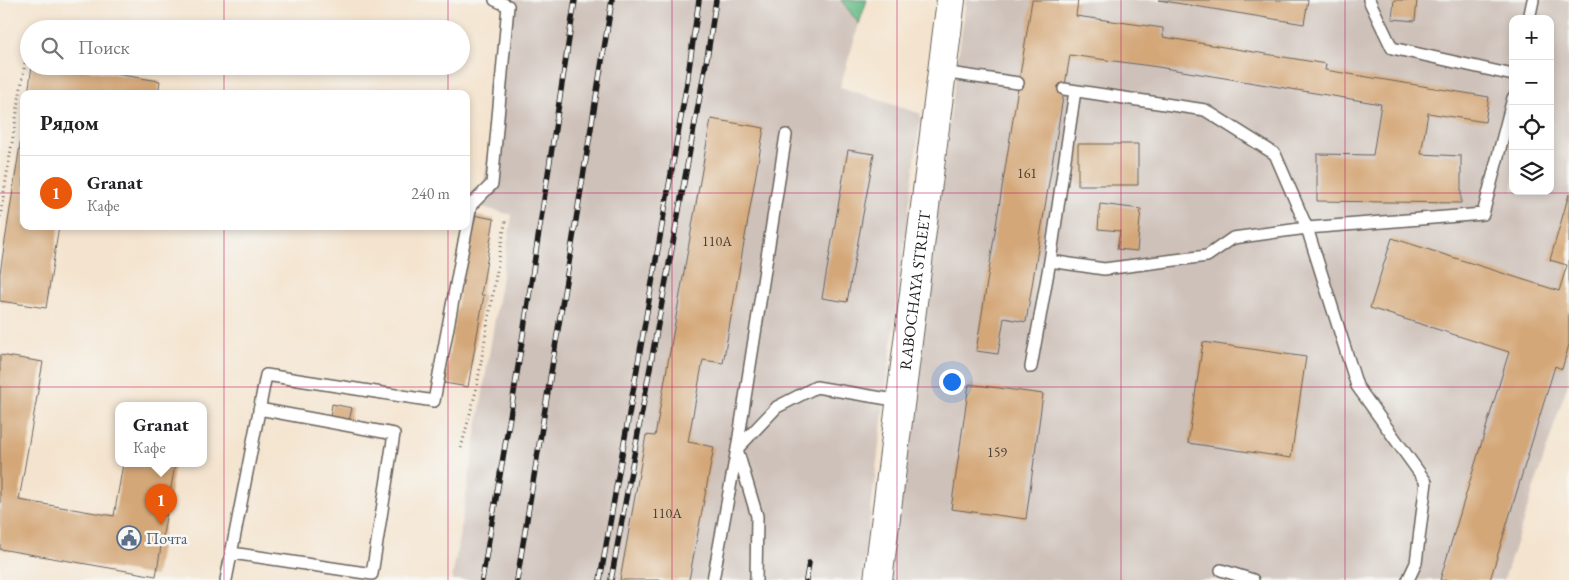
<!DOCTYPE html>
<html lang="ru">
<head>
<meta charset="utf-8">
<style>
	:root { --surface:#fff; --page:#f6f6f6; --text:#202124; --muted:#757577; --line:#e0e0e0; --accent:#ea580c }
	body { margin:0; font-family:"EB Garamond",serif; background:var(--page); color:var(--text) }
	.controls { position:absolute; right:15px; top:15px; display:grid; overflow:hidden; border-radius:10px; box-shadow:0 2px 8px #0003 }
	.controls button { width:45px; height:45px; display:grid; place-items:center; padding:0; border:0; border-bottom:1px solid var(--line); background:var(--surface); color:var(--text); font:25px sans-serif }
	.you { position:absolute; left:951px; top:381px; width:18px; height:18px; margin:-12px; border:4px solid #fff; border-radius:50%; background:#1a73e8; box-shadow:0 0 0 8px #1a73e833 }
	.badge { display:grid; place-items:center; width:32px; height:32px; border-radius:50%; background:var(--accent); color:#fff; font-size:16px; font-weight:700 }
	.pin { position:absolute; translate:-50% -41px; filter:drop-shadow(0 1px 2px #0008) }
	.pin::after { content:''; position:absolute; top:26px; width:18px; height:15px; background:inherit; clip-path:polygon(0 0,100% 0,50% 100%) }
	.popup { position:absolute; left:115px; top:402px; width:92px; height:65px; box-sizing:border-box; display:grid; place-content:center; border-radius:10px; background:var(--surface); filter:drop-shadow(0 1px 4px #0005); font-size:16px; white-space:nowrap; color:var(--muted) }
	.popup b { font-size:19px; color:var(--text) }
	.popup::after { content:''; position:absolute; left:50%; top:100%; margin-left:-10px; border:10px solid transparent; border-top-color:var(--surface) }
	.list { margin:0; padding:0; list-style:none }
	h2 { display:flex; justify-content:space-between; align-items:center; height:65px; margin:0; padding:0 20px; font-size:21px }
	h2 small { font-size:16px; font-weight:400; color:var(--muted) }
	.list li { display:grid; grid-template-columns:32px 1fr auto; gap:15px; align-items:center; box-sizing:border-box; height:75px; padding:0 20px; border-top:1px solid var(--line) }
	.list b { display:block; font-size:19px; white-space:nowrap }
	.list p { margin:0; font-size:16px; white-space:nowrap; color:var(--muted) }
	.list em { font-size:16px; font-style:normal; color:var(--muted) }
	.icon { flex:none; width:28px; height:28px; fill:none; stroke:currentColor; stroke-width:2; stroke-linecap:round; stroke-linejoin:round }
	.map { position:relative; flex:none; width:1569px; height:580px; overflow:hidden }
	.search { position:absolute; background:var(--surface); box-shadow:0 2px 8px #0003; left:20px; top:20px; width:450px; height:55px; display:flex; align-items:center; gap:12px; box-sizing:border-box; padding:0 18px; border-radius:28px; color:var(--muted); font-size:19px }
	.panel { position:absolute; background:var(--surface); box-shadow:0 2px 8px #0003; left:20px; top:90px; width:450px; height:140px; border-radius:10px }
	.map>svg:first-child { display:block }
</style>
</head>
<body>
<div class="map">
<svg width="1569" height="580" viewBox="0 0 1569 580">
	<rect width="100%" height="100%" fill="#f6f6f2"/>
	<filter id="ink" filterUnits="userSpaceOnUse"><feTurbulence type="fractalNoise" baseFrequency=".02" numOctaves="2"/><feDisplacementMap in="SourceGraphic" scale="10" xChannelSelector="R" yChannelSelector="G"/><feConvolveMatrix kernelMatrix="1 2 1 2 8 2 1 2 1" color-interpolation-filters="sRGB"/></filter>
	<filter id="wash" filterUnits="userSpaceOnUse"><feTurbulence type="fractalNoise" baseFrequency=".0096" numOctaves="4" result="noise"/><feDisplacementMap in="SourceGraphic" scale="20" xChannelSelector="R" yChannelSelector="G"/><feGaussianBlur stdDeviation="1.12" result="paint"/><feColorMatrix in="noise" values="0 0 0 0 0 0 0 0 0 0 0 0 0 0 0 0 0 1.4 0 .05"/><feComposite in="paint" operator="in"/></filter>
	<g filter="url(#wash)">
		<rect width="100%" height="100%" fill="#f4e4cf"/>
		<path fill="#cec1b9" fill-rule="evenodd" d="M509,0h332l18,24 -19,63 81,27 -59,466h-410l60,-365 -31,-8z
			M966,0h603v380l-65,200h-617zM1513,19h37v172h-37z"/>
		<path fill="#6cbe8b" stroke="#446d54" d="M841,0h26l-8,24z"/>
		<g id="blocks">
			<path fill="#d4a778" d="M1032,0h46l-2,16 87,12v9l163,27 -1,6 164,27 -4,25 -57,-9 -7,41 40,2v47l-144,-2v-47l56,1 8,-51 -223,-37 -88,-12 -44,267 -22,-4 -6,36 -22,-3z
				M1158,0h150l-4,24z
				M1394,0h23l-2,21 -23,-2z
				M32,66h31l97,15 -2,13h-130z
				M711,119l53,9 -41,235 -20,-3 -15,82 26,5 -25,133h-69l26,-145 9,1z
				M23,126l1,100h35l-13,82 -46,-7v-28z
				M1078,144h60v41h-60z
				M848,150l26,4 -27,148 -25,-4z
				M1569,194v151l-7,24 -7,-3 -65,214h-50l69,-228 -139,-44 22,-70 167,53 8,-26 -17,-5z
				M1100,204l41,5 -4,42 -20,-2 3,-18 -22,-2z
				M473,215l21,4 -13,76h3l-16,92 -24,-4z
				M1203,342l103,15 -15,101 -103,-15z
				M0,355l43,7 -24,138 95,16 9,-52h52l-19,112 -156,-27z
				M969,384l74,10 -17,125 -75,-10z
				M332,404l20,4 -3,13 -19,-3z"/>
		</g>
	</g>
	<g filter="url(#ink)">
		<use href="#blocks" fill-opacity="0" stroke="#68625b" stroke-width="1"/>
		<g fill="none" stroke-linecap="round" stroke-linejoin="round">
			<g stroke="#68625b" stroke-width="14">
				<path id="lane" d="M1369,0l23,48 121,27
					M1529,19l4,-19
					M942,72l76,11
					M1064,89l141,21 70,44 32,74 176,-14 30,-116
					M1050,261l54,8 103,-13 26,-18 74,-10 50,158 69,96 -10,81 -8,17
					M1031,367l19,-106 25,-170
					M232,553l140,21 22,-140 -135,-25
					M1221,570l32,10
					M226,580l40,-205 168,26 37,-196 21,-21 16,-178 -13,-6
					M713,580l24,-131 40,-42 39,-20 84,14
					M756,580l1,-64 -20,-67 49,-314"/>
			</g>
			<g stroke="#68625b" stroke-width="30">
				<g id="secondary">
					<path id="s1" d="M878,580l73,-580"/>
				</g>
			</g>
			<path stroke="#68625b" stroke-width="3" stroke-dasharray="1 4" stroke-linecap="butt" d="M30,29v-2
				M0,217l29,-179
				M461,448l15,-57 30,-173"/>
			<use href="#lane" stroke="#fff" stroke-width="11"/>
			<use href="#secondary" stroke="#fff" stroke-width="28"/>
			<g stroke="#1c1c1c" stroke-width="5.5">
				<path id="rail" d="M687,82l12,-82
					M482,580l31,-181 62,-399
					M517,580l95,-580
					M600,580l88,-503
					M611,580l97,-528 8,-52
					M806,580l3,-17"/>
			</g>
			<use href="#rail" stroke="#f6f6f2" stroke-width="4" stroke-dasharray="11" stroke-linecap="butt"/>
		</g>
	</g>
	<path fill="none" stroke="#c2185b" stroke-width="1" stroke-opacity="0.55" d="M224,0v29M448,0v29M672,0v580M897,0v580M1121,0v580M1345,0v580M224,66v28M448,66v28M0,193h24M466,193h1103M224,226v354M448,226v354M0,387h1569"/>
	<defs>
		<g id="civic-ring" transform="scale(1.25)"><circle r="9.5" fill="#f6f6f2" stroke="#5c6f8a" stroke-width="1.5"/><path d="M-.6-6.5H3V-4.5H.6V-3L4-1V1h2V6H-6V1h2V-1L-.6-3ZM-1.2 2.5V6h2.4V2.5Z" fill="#5c6f8a"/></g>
	</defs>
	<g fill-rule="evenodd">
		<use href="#civic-ring" x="129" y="538"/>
	</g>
	<g text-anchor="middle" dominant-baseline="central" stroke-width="5" stroke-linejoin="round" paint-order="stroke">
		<g font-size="14" fill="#4a3f33">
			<text x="1027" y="173">161</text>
			<text x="717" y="241">110А</text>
			<text x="997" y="452">159</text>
			<text x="667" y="513">110А</text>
		</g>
		<g font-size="16" fill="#1c1c1c" stroke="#f6f6f2">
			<text stroke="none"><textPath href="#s1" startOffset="292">RABOCHAYA STREET</textPath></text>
		</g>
		<g font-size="16" fill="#4e5e75" stroke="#f6f6f2" text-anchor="start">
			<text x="146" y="538">Почта</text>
		</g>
	</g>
</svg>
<div class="controls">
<button>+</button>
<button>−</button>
<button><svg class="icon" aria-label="locate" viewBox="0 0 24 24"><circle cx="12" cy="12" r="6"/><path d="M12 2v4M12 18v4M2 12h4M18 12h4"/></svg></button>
<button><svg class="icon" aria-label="layers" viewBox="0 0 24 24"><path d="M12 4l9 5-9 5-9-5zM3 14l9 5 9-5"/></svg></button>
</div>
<div class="you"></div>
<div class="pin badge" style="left:161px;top:525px">1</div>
<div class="popup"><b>Granat</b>Кафе</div>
<div class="search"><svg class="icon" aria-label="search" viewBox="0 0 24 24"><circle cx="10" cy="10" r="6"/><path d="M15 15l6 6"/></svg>Поиск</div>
<section class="panel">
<h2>Рядом<small></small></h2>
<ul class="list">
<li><span class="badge">1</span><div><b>Granat</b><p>Кафе</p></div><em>240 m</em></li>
</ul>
</section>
</div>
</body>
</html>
